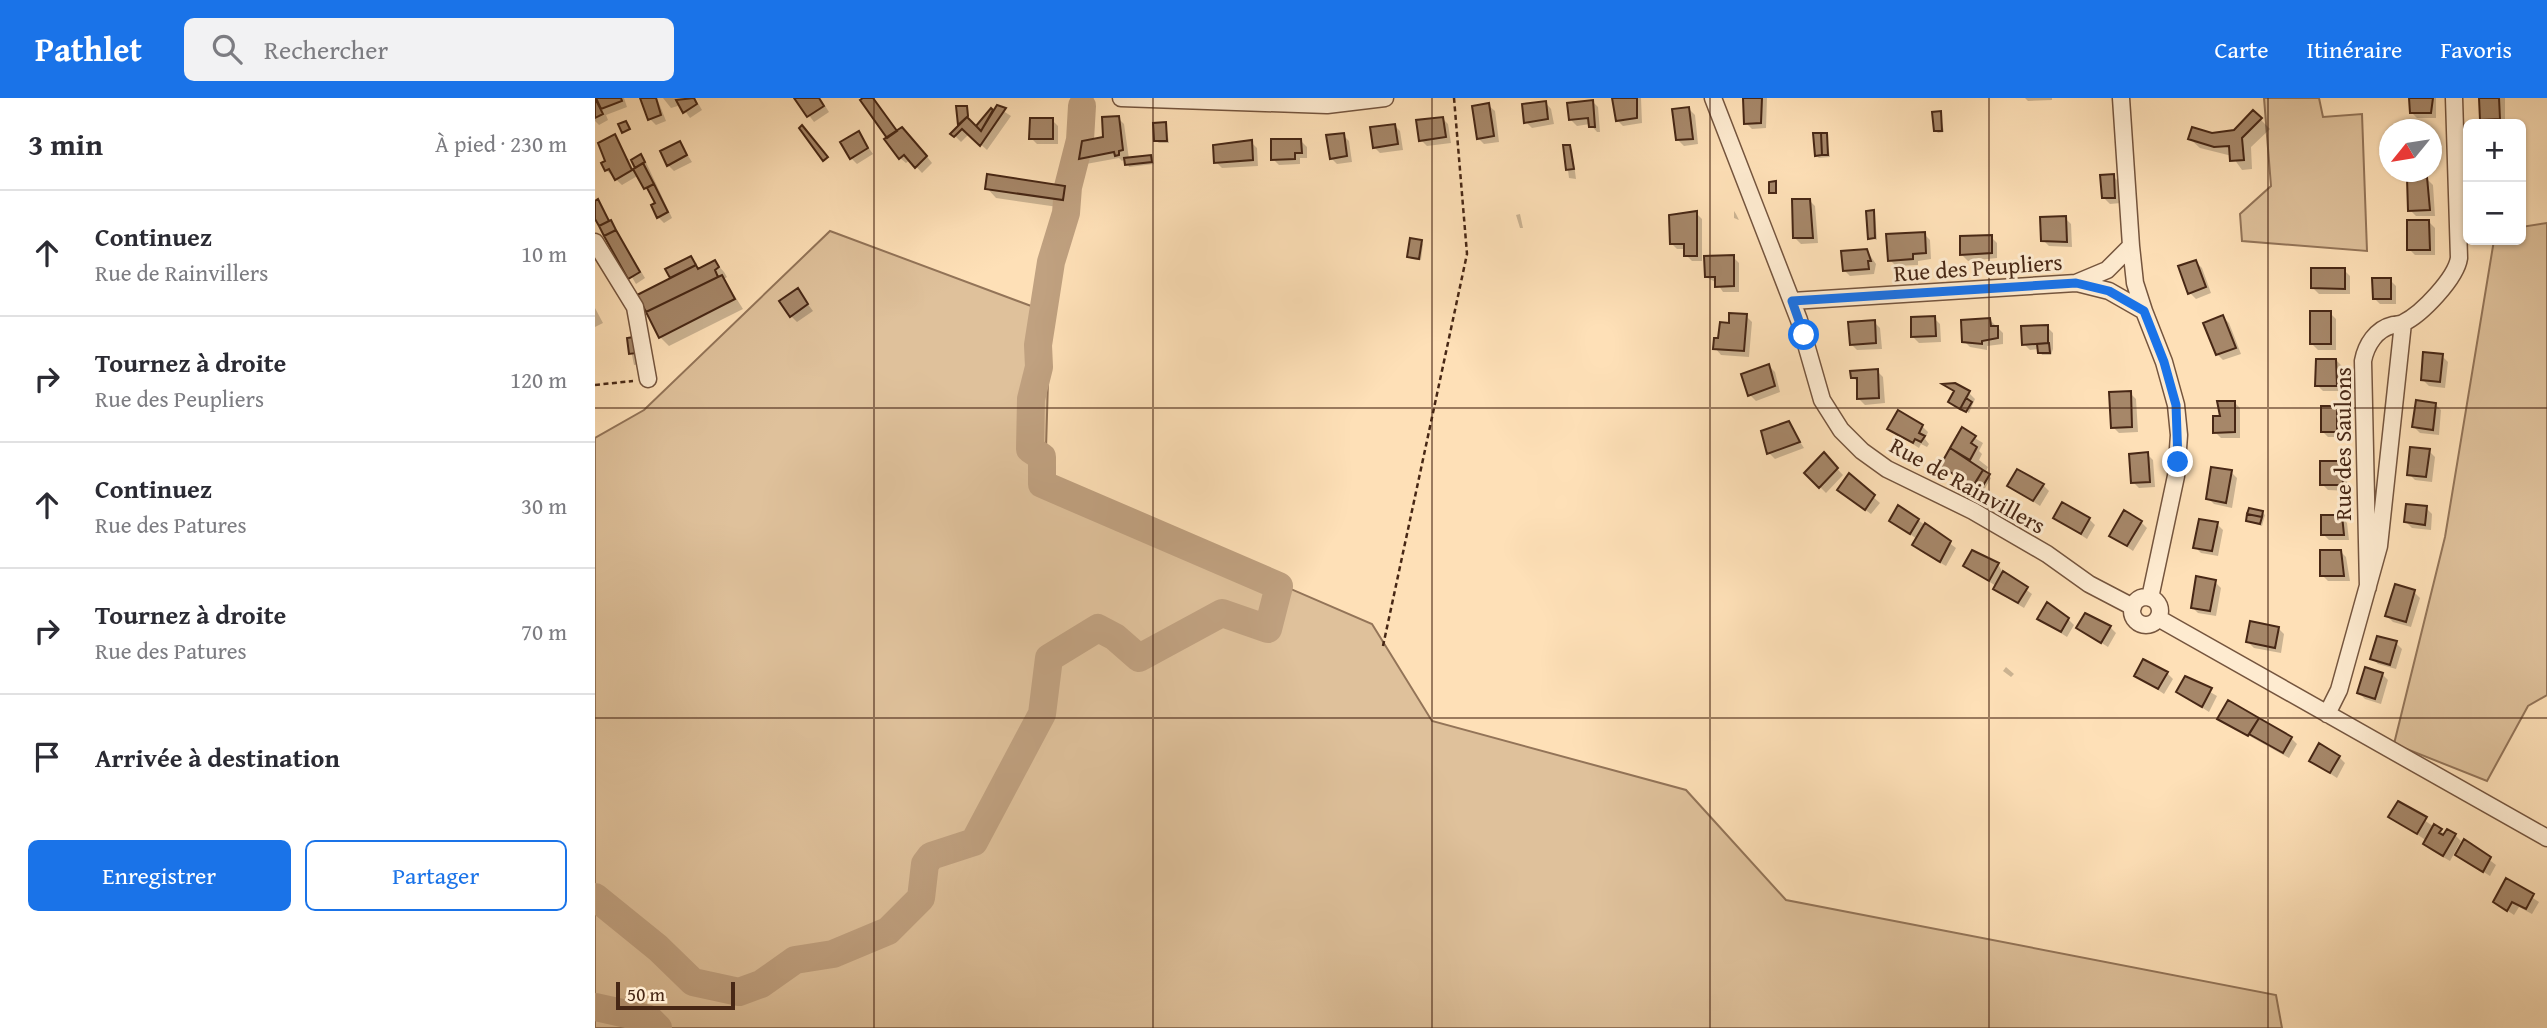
<!DOCTYPE html>
<html lang="fr">
<head>
<meta charset="utf-8">
<style>
	:root { --surface:#fff; --page:#f2f2f3; --text:#2b2b33; --muted:#7c7c81; --line:#e1e1e2; --accent:#1a73e8 }
	body { margin:0; font-family:"Gentium Book Plus",serif; background:var(--page); color:var(--text) }
	.controls { position:absolute; right:21px; top:21px; display:grid; overflow:hidden; border-radius:10px; box-shadow:0 2px 5px #0004 }
	.controls button { width:63px; height:63px; display:grid; place-items:center; padding:0; border:0; border-bottom:2px solid var(--line); background:var(--surface); color:var(--text); font:35px sans-serif }
	.compass { position:absolute; left:1784px; top:21px; width:63px; height:63px; border-radius:50%; background:var(--surface); box-shadow:0 2px 5px #0004; rotate:240deg }
	.scale { position:absolute; left:21px; bottom:18px; width:119px; box-sizing:border-box; padding-left:7px; border:4px solid #472715; border-top:0; font-size:19px; line-height:24px; white-space:nowrap; color:#472715; -webkit-text-stroke:5px #feebd0; paint-order:stroke }
	.stop { position:absolute; width:21px; height:21px; margin:-16px; border:5px solid #1a73e8; border-radius:50%; background:#fff }
	.stop.end { background:#1a73e8; border-color:#fff; box-shadow:0 2px 7px #0008 }
	.list { margin:0; padding:0; list-style:none }
	h2 { display:flex; justify-content:space-between; align-items:center; height:91px; margin:0; padding:0 28px; font-size:30px }
	h2 small { font-size:23px; font-weight:400; color:var(--muted) }
	.list li { display:grid; grid-template-columns:46px 1fr auto; gap:21px; align-items:center; box-sizing:border-box; height:126px; padding:0 28px; border-top:2px solid var(--line) }
	.list b { display:block; font-size:26px; white-space:nowrap }
	.list p { margin:0; font-size:23px; white-space:nowrap; color:var(--muted) }
	.list em { font-size:23px; font-style:normal; color:var(--muted) }
	.actions { display:flex; gap:14px; padding:21px 28px }
	.actions a { flex:1; padding:16px 0; border:2px solid var(--accent); border-radius:10px; text-align:center; font-size:24px; color:var(--accent) }
	.actions .main { background:var(--accent); color:#fff }
	.icon { flex:none; width:38px; height:38px; fill:none; stroke:currentColor; stroke-width:2; stroke-linecap:round; stroke-linejoin:round }
	.map { position:relative; flex:none; width:1952px; height:930px; overflow:hidden }
	header { display:flex; align-items:center; gap:42px; box-sizing:border-box; height:98px; padding:0 35px; background:var(--accent); color:#fff }
	header strong { font-size:33px }
	nav { display:flex; gap:38px; margin-inline-start:auto; font-size:24px }
	.search { width:490px; height:63px; background:var(--page); display:flex; align-items:center; gap:18px; box-sizing:border-box; padding:0 24px; border-radius:10px; color:var(--muted); font-size:26px }
	main { display:flex }
	aside { flex:1; background:var(--surface) }
	.map>svg:first-child { display:block }
</style>
</head>
<body>
<header>
<strong>Pathlet</strong>
<div class="search"><svg class="icon" aria-label="search" viewBox="0 0 24 24"><circle cx="10" cy="10" r="6"/><path d="M15 15l6 6"/></svg>Rechercher</div>
<nav><a>Carte</a><a>Itinéraire</a><a>Favoris</a></nav>
</header>
<main>
<aside>
<h2>3 min<small>À pied · 230 m</small></h2>
<ul class="list">
<li><svg class="icon" aria-label="ahead" viewBox="0 0 24 24"><path d="M12 20V5M6 11l6-6 6 6"/></svg><div><b>Continuez</b><p>Rue de Rainvillers</p></div><em>10 m</em></li>
<li><svg class="icon" aria-label="right" viewBox="0 0 24 24"><path d="M7 20v-9h11M14 6l5 5-5 5"/></svg><div><b>Tournez à droite</b><p>Rue des Peupliers</p></div><em>120 m</em></li>
<li><svg class="icon" aria-label="ahead" viewBox="0 0 24 24"><path d="M12 20V5M6 11l6-6 6 6"/></svg><div><b>Continuez</b><p>Rue des Patures</p></div><em>30 m</em></li>
<li><svg class="icon" aria-label="right" viewBox="0 0 24 24"><path d="M7 20v-9h11M14 6l5 5-5 5"/></svg><div><b>Tournez à droite</b><p>Rue des Patures</p></div><em>70 m</em></li>
<li><svg class="icon" aria-label="arrive" viewBox="0 0 24 24"><path d="M6 21V4h12l-3 4 3 4H6"/></svg><div><b>Arrivée à destination</b></div></li>
</ul>
<div class="actions"><a class="main">Enregistrer</a><a>Partager</a></div>
</aside>
<div class="map">
<svg width="1952" height="930" viewBox="0 0 1952 930">
	<rect width="100%" height="100%" fill="#fee0b7"/>
	<filter id="stains"><feTurbulence type="fractalNoise" baseFrequency=".00286" numOctaves="4"/><feColorMatrix values="0 0 0 0 .2 0 0 0 0 .09 0 0 0 0 .02 0 0 0 .5 -.17"/></filter>
	<radialGradient id="worn" r=".72"><stop offset=".6" stop-color="#630" stop-opacity="0"/><stop offset="1" stop-color="#630" stop-opacity=".3"/></radialGradient>
	<path fill="#dfc19b" stroke="#937458" stroke-width="2" d="M1669,0h55l4,19 39,-3 5,137 -125,-10 -2,-27 31,-28z
		M1952,125v472l-19,11 -41,75 -93,-37 51,-207 49,-297h27v-13z
		M235,133l220,82 -5,170 327,141 60,97 254,69 100,110 490,95 6,33h-1687v-590l49,-28z"/>
	<path fill="#0003" d="M0,0h29l3,9 -21,8 2,5 -9,5 -4,-4z
		M47,0h15l9,23 -10,4 -6,-6z
		M68,0h32l7,12 -12,8 -9,-13 -10,3z
		M201,0h24l9,14 -15,10z
		M271,0h6l25,34 25,18 10,13 -10,10 -12,-13 -4,3 -6,-5z
		M1019,0h27l1,25 -19,3 -6,-6z
		M1150,0h22l-1,30 -14,1 -6,-6z
		M1430,0h27v2l-24,1z
		M1816,0h25v20h-19l-6,-6z
		M1886,0h24v26h-18l-6,-5z
		M997,3l6,6 2,25h-3l-7,-8 -13,2 -6,-6z
		M950,4l6,7 3,15 -22,4 -6,-6z
		M893,7l7,6 4,31 -15,2 -6,-6z
		M371,9l2,14 8,7 15,-18 3,3 3,-6 14,9 -24,34 -18,-16 -8,8 -8,-8 6,-8 -1,-18z
		M1094,11l6,6 3,29 -14,2 -7,-7z
		M1658,14l17,17 -19,18 1,22 -10,1 -10,-14 -32,-8 -10,-9 45,-7z
		M1345,15l4,19 -6,1 -3,-3z
		M523,20l6,6 5,35 21,-2 4,7 -25,3 -3,-9 -4,3 -3,-3 -33,6 -6,-6 25,-20z
		M847,20l6,6 3,19 -24,3 -6,-6z
		M457,22l6,6v18h-21l-6,-6z
		M571,26l3,19h-10l-3,-2z
		M799,27l6,6 3,19 -23,3 -6,-6z
		M263,35l15,21 -16,10 -6,-6z
		M1836,35l3,3 3,30h-6z
		M1231,36l4,23 -11,1 -3,-3z
		M748,37l6,6 3,21 -15,2 -6,-6z
		M20,38l19,34 7,-14 3,2 28,60 -8,5 -6,-6 -1,-14 -18,-28 -17,10 -16,-15z
		M706,43l6,6v11h-7v6l-21,1 -6,-6z
		M656,44l6,6 1,18 -36,2 -6,-6z
		M85,45l12,19 -18,9 -6,-6z
		M970,49l7,2 4,30 -7,-1z
		M1518,78l6,6 2,21 -11,1 -6,-6z
		M1832,81l6,6 2,31h-19l-6,-6z
		M469,89l10,10 -2,12 -76,-11 -9,-10z
		M1214,102l6,6 3,37 -17,1 -6,-6z
		M0,105l5,1 45,74 -9,6 -41,-70z
		M1139,113l2,3 3,6 -5,-2z
		M1278,114l2,2 2,26 -7,-2z
		M1101,115l6,6v42h-10l-6,-6v-6h-9l-6,-6z
		M925,116l3,14h-3l-4,-13z
		M1470,120l6,6 1,23 -23,-1 -6,-6z
		M1834,124l6,6v27h-20l-6,-6z
		M1329,136l6,6 1,19 -13,2v4l-22,1 -6,-6z
		M1396,139l6,6v15l-29,3 -6,-6z
		M826,144l2,2 -2,16 -10,-1 -2,-3z
		M1272,153l9,13 -2,10 -24,2 -6,-6z
		M1138,159l6,6v29h-16l-6,-9 -11,-6z
		M96,160l9,12 15,-8 9,10 3,5 -3,2 19,30 -74,37 -9,-9 12,-58 -4,-9z
		M1601,164l6,6 9,25 -15,6 -6,-6z
		M1749,172l6,6v18h-31l-6,-6z
		M1795,182l6,6v18h-16l-6,-6z
		M203,193l15,20 -16,11 -6,-6z
		M0,210l8,15 -8,4z
		M1735,215l6,6v31h-18l-6,-6z
		M1151,218l6,6 -3,35 -28,-2 -6,-7 5,-8 10,-15z
		M1628,219l6,6 12,31 -18,6 -6,-6z
		M1339,220l6,6 1,18 -22,1 -6,-6z
		M1395,222l13,13v11l-16,2v4l-17,-3 -6,-6z
		M1279,224l6,6 2,21 -25,1 -6,-6z
		M1452,229l6,6v16l-2,6h-9l-3,-6 -9,1 -6,-6z
		M39,241l6,25 -6,1 -5,-25z
		M1847,258l6,6 -3,26 -16,-2 -6,-6z
		M1741,262l6,6v25h-19l-6,-6z
		M1174,268l6,6 5,20 -24,9 -6,-6z
		M1282,273l6,6 2,26 -20,2 -6,-6v-15l-6,-7z
		M1351,287l23,8 6,6 -6,14 -19,-12 5,-9z
		M1535,295l6,6 2,33 -19,1 -6,-6z
		M1639,304l6,6v30h-19l-6,-6z
		M1840,306l6,6 -2,25 -19,-2 -6,-6z
		M1742,310l6,6v23h-15l-6,-6z
		M1193,325l16,25 -29,11 -6,-6z
		M1327,328l6,6 -3,7 4,5 -2,3 -6,-3 -2,4 -30,-19z
		M1367,332l21,13 -4,8 3,3 -3,6 9,7 -3,6 6,5 -7,12 -42,-25z
		M1834,353l6,6 -3,25 -17,-2 -6,-6z
		M1552,356l6,6 2,27 -16,1 -6,-6z
		M1229,357l19,20 -17,18 -20,-20z
		M1745,365l6,6 2,22 -20,-1 -6,-6z
		M1636,374l6,6 -5,30 -18,-4 -6,-6z
		M1254,378l31,27 -9,11 -26,-19z
		M1448,387l6,6 -9,15 -30,-20z
		M1831,410l6,6 -1,16 -19,-2 -6,-6z
		M1667,414l3,3 -3,11 -14,-5z
		M1746,418l6,7 2,17h-20l-6,-6z
		M1460,420l34,1 6,6 -8,14z
		M1323,422l38,28 -10,18 -26,-15 -6,-6 3,-6 -26,-18z
		M1546,424l6,6 -14,23 -22,-15z
		M1622,426l6,6 -5,26 -17,-3 -6,-6z
		M1745,453l6,6 4,24h-22l-6,-6z
		M1403,466l5,9 29,21 -8,14 -23,-14 -5,-8 -31,-20z
		M1620,484l6,6 -5,28 -18,-3 -6,-6z
		M1819,494l6,6 -9,29 -18,-5 -6,-6z
		M1444,521h29l6,6 -7,12z
		M1515,529l6,6 -8,14 -30,-19z
		M1683,530l6,6 -3,19 -27,-5 -6,-6z
		M1801,545l6,6 -6,20 -18,-5 -6,-6z
		M1411,569l8,7 -3,3 -8,-6z
		M1572,575l6,6 -9,15 -28,-19z
		M1787,576l6,6 -7,24 -16,-5 -6,-6z
		M1591,580l31,18 -8,16 -31,-20z
		M1624,621l72,19 6,6 -8,14z
		M1744,659l6,6 -8,15 -26,-17z
		M1804,705l47,32h9l6,6 -11,20 -19,-11 -6,-6 2,-3 -36,-24z
		M1870,743l31,24 -6,11 -33,-21z
		M1912,783l32,21 -7,12 -13,-7 -5,8 -19,-13z"/>
	<g fill="none" stroke-linecap="round" stroke-linejoin="round">
		<path stroke="#c0a180" stroke-width="28" d="M0,799l63,51 35,34 46,10 22,-8 34,-24 38,-6 55,-23 33,-33 4,-34 6,-8 43,-14 68,-128 7,-56 49,-30 17,9 24,21 83,-45 46,16 11,-43 -237,-102v-27l-12,-8 1,-50 8,-32 -1,-22 13,-83 15,-49 2,-26 12,-47 2,-34
			M0,909l54,12 9,9"/>
	</g>
	<path fill="#a68769" stroke="#472715" stroke-width="2" d="M0,0l8,16 -8,4z
		M1,0h25l1,3 -21,8z
		M45,0h16l5,17 -13,5z
		M99,0l3,6 -14,9 -7,-13z
		M199,0h25l5,8 -17,11z
		M268,0h10l24,33 -10,7 -27,-38z
		M1017,0h25v20l-21,3z
		M1148,0h19l-1,25 -17,1z
		M1814,0h24l-2,15h-21z
		M1884,0h20l1,21 -20,1z
		M998,2l2,27h-6l-1,-9 -19,2 -2,-17z
		M951,3l2,18 -24,4 -2,-19z
		M894,5l5,33 -17,3 -5,-33z
		M402,7l9,3 -26,38 -18,-17 -8,8 -4,-3 17,-17 14,14z
		M361,8h11l1,10 -10,9z
		M1094,9l4,32 -17,1 -4,-31z
		M396,10l2,2 -12,21 -5,-5z
		M1658,12l9,8 -20,20 2,22 -14,1 -1,-15 -15,1 -26,-8 4,-12 20,6 22,-3z
		M1346,13l1,20h-8l-2,-19z
		M524,18l4,34 -4,1v4l-4,1 -1,-4 -35,7 3,-18 21,-4 -1,-20z
		M848,19l3,20 -27,4 -3,-21z
		M435,20h23v21h-24z
		M31,23l4,8 -8,4 -4,-9z
		M571,24l1,19h-13l-1,-18z
		M800,26l3,20 -25,4 -3,-21z
		M207,27l26,32 -5,4 -24,-33z
		M307,29l25,29 -12,12 -11,-13 -5,4 -15,-20z
		M264,33l9,17 -18,11 -10,-17z
		M749,35l3,23 -17,3 -4,-24z
		M1218,35h8l1,22 -7,1z
		M1226,35h6l1,22h-6z
		M20,36l17,36 -17,10 -6,-11 -4,2 -4,-8 4,-2 -7,-18z
		M676,41h30l1,14h-7v6l-24,1z
		M657,42l1,20 -39,3 -1,-18z
		M85,43l7,14 -20,11 -7,-15z
		M968,47h7l4,24 -8,1z
		M46,56l4,8 -10,6 -4,-8z
		M556,57l1,7 -27,3 -1,-7z
		M48,65l11,21 -10,5 -11,-20z
		M392,76l78,12 -2,14 -78,-11z
		M1519,76l1,24h-13l-2,-23z
		M1832,79l3,33 -22,1 -1,-33z
		M1181,83v12h-7v-11z
		M59,86l14,28 -11,6 -6,-13 4,-2 -8,-15z
		M3,101l11,22 -10,5 -4,-7v-18z
		M1197,101h18l3,39h-20z
		M1279,112l1,28 -7,1 -2,-28z
		M1102,113v45h-13v-12h-14l-1,-29z
		M1471,118l1,26 -26,-1 -1,-24z
		M16,122l5,10 -12,6 -5,-10z
		M1812,122h22l1,30h-23z
		M21,132l24,42 -12,7 -24,-43z
		M1330,134l1,21 -13,1v5l-25,2 -2,-27z
		M1397,137v18l-32,2v-19z
		M815,140l12,2 -3,19 -12,-2z
		M1272,151l4,12h-3l1,8 -26,2 -2,-20z
		M1139,157v31l-19,1v-10h-10l-1,-21z
		M96,158l5,9 -26,13 -5,-9z
		M120,162l4,7 -4,3 3,7 -72,35 -9,-17 59,-30 2,4z
		M1601,162l10,27 -18,7 -10,-28z
		M1716,170h34v21l-34,-1z
		M127,177l13,24 -76,39 -13,-26z
		M1777,180h19v21h-18z
		M203,190l10,16 -18,13 -11,-16z
		M1715,213h21v33h-21z
		M1134,215l18,1 -3,37 -31,-2 1,-11h4l2,-16 9,1z
		M1628,217l13,33 -20,7 -13,-32z
		M1340,218l1,20 -25,1v-20z
		M1395,220l1,8h7v12l-16,3v3l-20,-2 -1,-22z
		M1280,222l1,23 -26,2 -2,-23z
		M1453,227v18l-26,2 -1,-19z
		M39,239l3,16 -8,1 -2,-16z
		M1454,245l1,10h-12l-1,-9z
		M1828,254l20,2 -3,28 -19,-2z
		M1721,261h20l1,27h-22z
		M1174,266l6,22 -27,10 -7,-22z
		M1283,271l1,29 -22,1v-21h-6l-1,-7z
		M1360,285l15,8 -10,18 -12,-7 6,-11 -12,-7z
		M1536,293l1,36 -21,1 -2,-36z
		M1371,300l6,4 -6,10 -6,-3z
		M1821,302l20,3 -3,27 -21,-3z
		M1622,303h18v31l-22,1v-17h7z
		M1726,308h16v26h-16z
		M1303,312l25,15 -4,8 6,3 -4,6 -6,-3 -2,4 -26,-14z
		M1194,323l11,21 -33,12 -6,-23z
		M1367,329l14,9 -5,7 6,4 -7,13 -20,-12z
		M1815,349l20,2 -4,28 -19,-2z
		M1355,350l33,22 -10,16 -33,-20z
		M1229,354l14,16 -19,20 -15,-15z
		M1553,354l2,30 -19,1 -2,-29z
		M1725,363h21l2,24h-23z
		M1616,369l21,3 -6,33 -20,-4z
		M1422,371l27,15 -11,17 -26,-15z
		M1388,372l7,4 -9,15 -7,-4z
		M1254,375l26,22 -10,15 -28,-20z
		M1467,404l28,16 -9,16 -28,-16z
		M1811,406l21,2 -2,19 -21,-3z
		M1303,407l21,14 -9,15 -21,-13z
		M1654,410l14,3 -1,6 -15,-3z
		M1529,412l18,11 -15,25 -18,-10z
		M1652,416l15,3 -2,7 -14,-3z
		M1726,417h21l2,20h-23z
		M1604,421l19,3 -6,29 -19,-3z
		M1330,425l26,18 -11,21 -28,-17z
		M1377,452l27,13 -10,18 -26,-15z
		M1725,452h21l3,26h-24z
		M1408,473l25,16 -10,16 -25,-14z
		M1601,478l20,4 -6,31 -19,-3z
		M1800,486l20,6 -9,32 -21,-6z
		M1452,504l22,16 -8,14 -24,-13z
		M1490,515l26,13 -10,17 -25,-15z
		M1655,523l29,6 -4,21 -29,-6z
		M1782,538l20,5 -7,24 -20,-6z
		M1548,561l25,13 -10,17 -24,-13z
		M1770,569l18,6 -8,26 -18,-6z
		M1590,578l27,12 -10,19 -26,-15z
		M1633,602l31,18 -11,18 -31,-17z
		M1664,620l33,19 -9,16 -34,-19z
		M1724,645l21,13 -10,17 -21,-12z
		M1803,703l29,16 -10,17 -29,-17z
		M1839,726l8,5 -3,4 4,2 4,-6 9,5 -13,22 -20,-12z
		M1869,741l27,18 -8,15 -28,-17z
		M1911,780l28,16 -8,15 -14,-7 -5,9 -14,-9z"/>
	<g fill="none" stroke-linecap="round" stroke-linejoin="round">
		<g stroke="#75553e" stroke-width="19">
			<path id="minor" d="M526,0l206,7 58,-7
				M1118,0l86,222 23,80 19,30 21,21 25,18 86,42 74,43 42,30 44,23
				M0,144l40,65 13,72
				M1536,148l4,37 9,28
				M1482,185l32,8 35,20 20,51 12,43 3,30 -3,41 -26,122
				M1197,203l284,-18 31,-13 24,-24 -10,-148
				M1773,489l-5,-226c3,-16 13,-32 30,-36 1,0 9,-1 10,-2 19,-9 53,-45 56,-65l-5,-160
				M1537 513a14 14 0 1 1 28 0a14 14 0 1 1-28 0Z
				M1563,520l389,220
				M1732,616l12,-24 40,-144 24,-223"/>
		</g>
		<path stroke="#472715" stroke-width="2.5" stroke-dasharray="5 3.5" stroke-linecap="butt" d="M0,287l38,-4
			M788,548l84,-392 -13,-156"/>
		<use href="#minor" stroke="#feebd0" stroke-width="16"/>
	</g>
	<g fill="none" stroke-linecap="round" stroke-linejoin="round">
		<path stroke="#1a73e8" stroke-width="9" d="M1209,237l-12,-34 284,-18 33,8 35,20 20,51 12,43 2,57"/>
	</g>
	<path fill="none" stroke="#472715" stroke-width="2" stroke-opacity="0.55" d="M279,0v930M558,0v930M837,0v930M1115,0v930M1394,0v930M1673,0v930M0,310h1952M0,620h1952"/>
	<g text-anchor="middle" dominant-baseline="central" stroke-width="6" stroke-linejoin="round" paint-order="stroke">
		<g font-size="23" fill="#472715" stroke="#feebd0">
			<text transform="translate(1383 169) rotate(-4)">Rue des Peupliers</text>
			<text transform="translate(1747 346) rotate(-90)">Rue des Saulons</text>
			<text transform="translate(1373 387) rotate(29)">Rue de Rainvillers</text>
		</g>
	</g>
	<rect width="100%" height="100%" filter="url(#stains)"/>
	<rect width="100%" height="100%" fill="url(#worn)"/>
</svg>
<div class="controls">
<button>+</button>
<button>−</button>
</div>
<svg class="compass" viewBox="-18 -18 36 36"><path d="M0-13l5 13h-10z" fill="#e53935"/><path d="M0 13l5-13h-10z" fill="#7c7c81"/></svg>
<div class="scale">50 m</div>
<div class="stop" style="left:1209px;top:237px"></div>
<div class="stop end" style="left:1583px;top:364px"></div>
</div>
</main>
</body>
</html>
